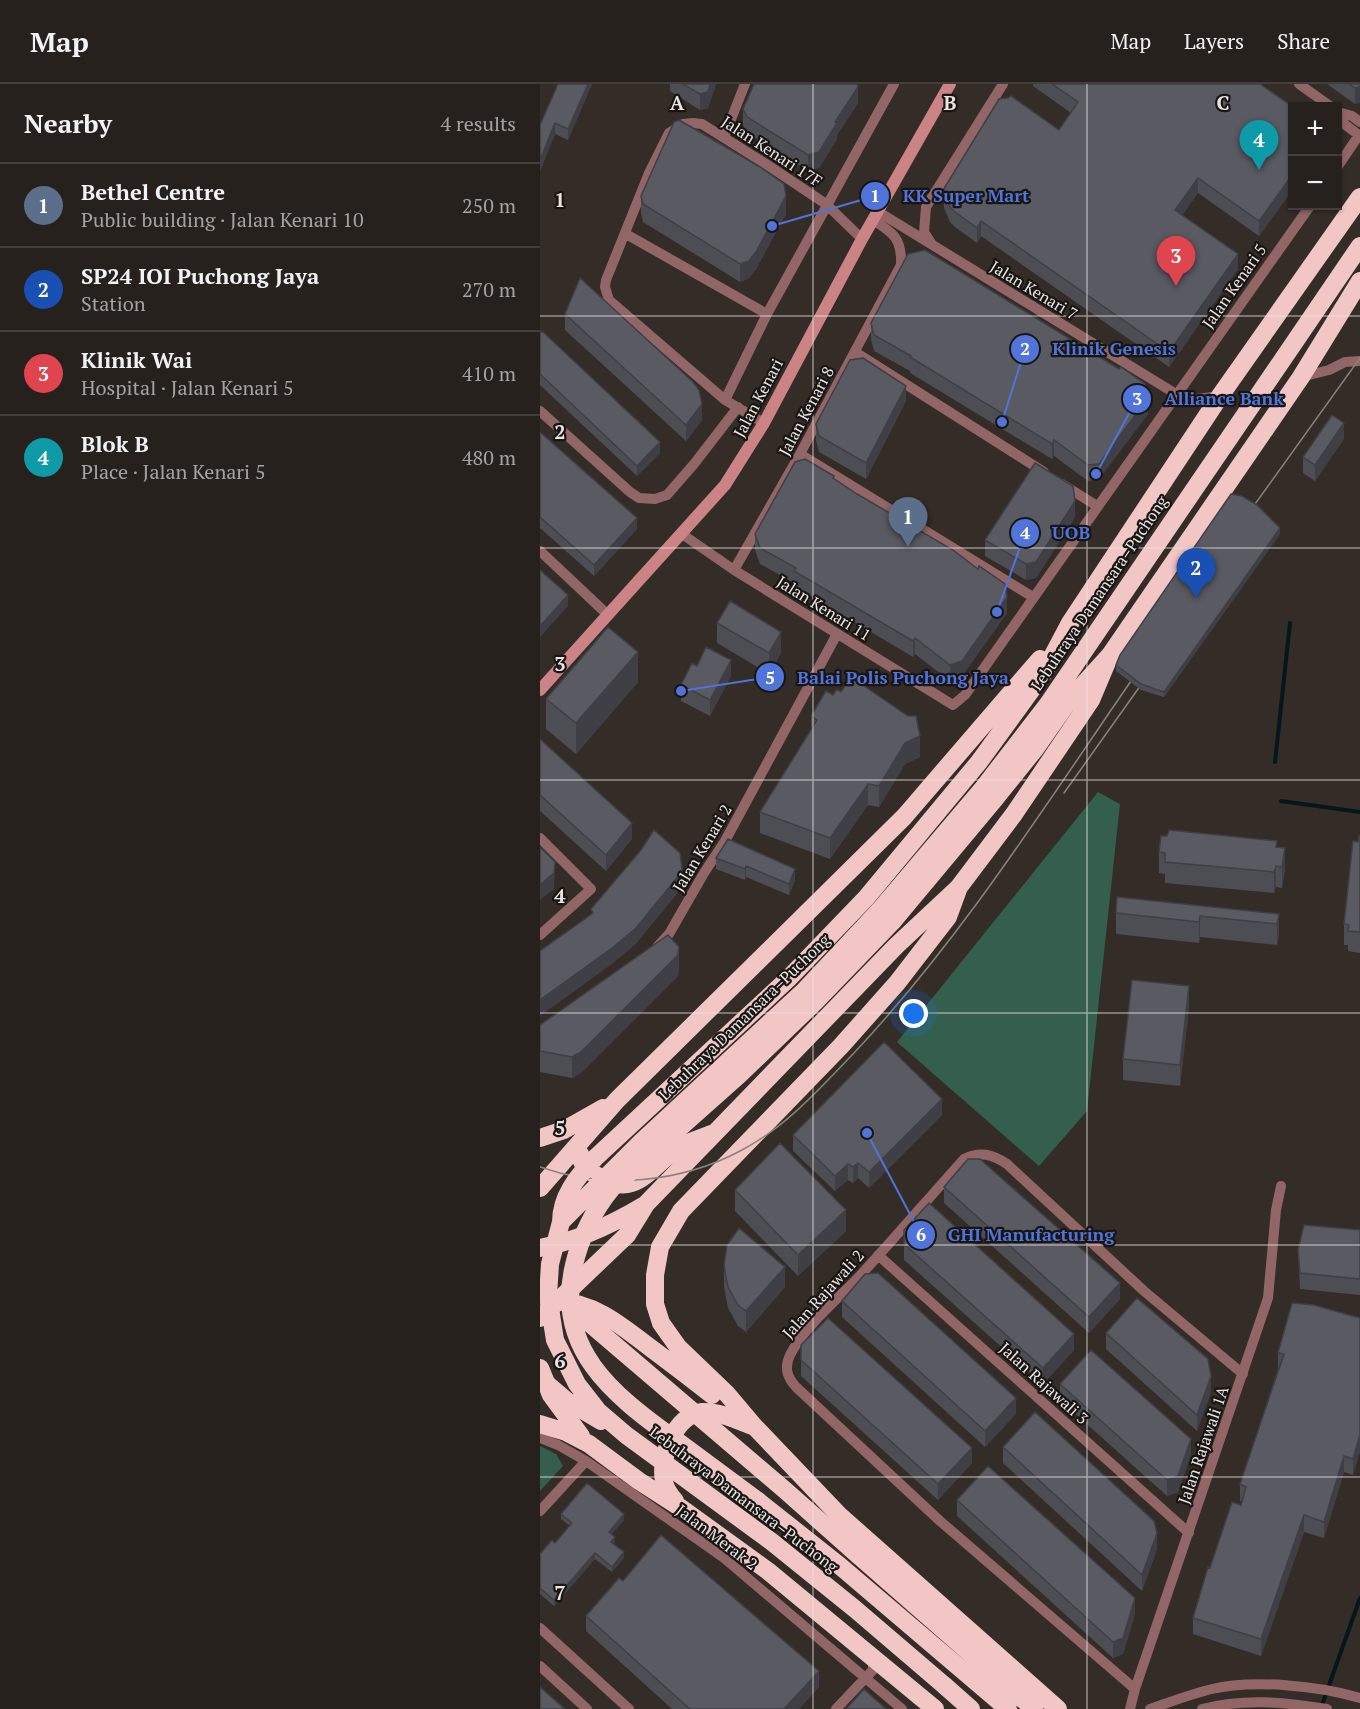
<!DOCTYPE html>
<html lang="en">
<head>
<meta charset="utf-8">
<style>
	:root { --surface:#26211d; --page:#322e2a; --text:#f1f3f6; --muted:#a4a3a4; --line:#423e3b; --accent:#1a73e8 }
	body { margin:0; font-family:"PT Serif",serif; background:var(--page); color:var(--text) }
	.controls { position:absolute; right:18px; top:18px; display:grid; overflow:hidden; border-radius:0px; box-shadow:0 2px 4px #0004 }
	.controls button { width:54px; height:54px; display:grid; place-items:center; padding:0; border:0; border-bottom:2px solid var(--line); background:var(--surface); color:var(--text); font:30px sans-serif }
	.you { position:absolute; left:374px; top:930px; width:21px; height:21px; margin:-15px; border:4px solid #fff; border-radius:50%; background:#1a73e8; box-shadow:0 0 0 9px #1a73e833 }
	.badge { display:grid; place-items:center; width:39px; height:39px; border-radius:50%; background:var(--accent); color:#fff; font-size:20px; font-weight:700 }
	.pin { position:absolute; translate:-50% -50px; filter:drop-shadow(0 2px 3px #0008) }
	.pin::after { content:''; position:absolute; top:32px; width:21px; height:18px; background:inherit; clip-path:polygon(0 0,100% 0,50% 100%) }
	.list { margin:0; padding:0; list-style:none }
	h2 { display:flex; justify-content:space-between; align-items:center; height:78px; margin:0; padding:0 24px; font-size:26px }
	h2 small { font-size:20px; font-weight:400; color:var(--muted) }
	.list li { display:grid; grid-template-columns:39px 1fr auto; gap:18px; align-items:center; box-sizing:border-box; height:84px; padding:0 24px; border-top:2px solid var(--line) }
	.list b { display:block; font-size:22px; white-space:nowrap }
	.list p { margin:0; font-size:20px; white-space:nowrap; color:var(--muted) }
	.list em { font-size:20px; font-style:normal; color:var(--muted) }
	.map { position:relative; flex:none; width:820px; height:1625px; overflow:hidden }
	header { display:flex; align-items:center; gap:36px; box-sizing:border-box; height:84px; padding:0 30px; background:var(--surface); border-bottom:2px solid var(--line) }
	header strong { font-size:28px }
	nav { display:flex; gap:33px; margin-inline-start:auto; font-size:21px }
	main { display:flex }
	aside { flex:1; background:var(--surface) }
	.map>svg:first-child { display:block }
</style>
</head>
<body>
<header>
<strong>Map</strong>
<nav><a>Map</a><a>Layers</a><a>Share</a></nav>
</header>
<main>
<aside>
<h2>Nearby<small>4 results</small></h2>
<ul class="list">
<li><span class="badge" style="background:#5c6f8a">1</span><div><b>Bethel Centre</b><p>Public building · Jalan Kenari 10</p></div><em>250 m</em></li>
<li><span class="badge" style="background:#1a4fb4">2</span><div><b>SP24 IOI Puchong Jaya</b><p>Station</p></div><em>270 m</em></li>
<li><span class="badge" style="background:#e0444e">3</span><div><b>Klinik Wai</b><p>Hospital · Jalan Kenari 5</p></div><em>410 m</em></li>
<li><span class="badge" style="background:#0f9aa8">4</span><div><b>Blok B</b><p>Place · Jalan Kenari 5</p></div><em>480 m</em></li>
</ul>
</aside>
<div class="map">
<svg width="820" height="1625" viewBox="0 0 820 1625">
	<rect width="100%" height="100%" fill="#332c27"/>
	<path fill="#355f4d" d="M558,708l22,12 -33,307 -48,55 -142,-124z
		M0,1362l16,8 7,12 -23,25z"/>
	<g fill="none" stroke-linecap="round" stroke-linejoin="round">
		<path stroke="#04171c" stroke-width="4" d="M735,678l15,-139
			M741,717l79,11
			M781,1624l39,-110"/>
		<path stroke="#926566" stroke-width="10" d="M759,0l31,22
			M798,28l14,4 8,6
			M799,29l4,10 17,13
			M184,53l21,-53
			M798,82l21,-31
			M337,127l299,183 13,6 31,-4
			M86,150l141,80
			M391,159l-7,-11 2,-25 77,-123
			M315,268l189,120
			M761,293l28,-7 16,-8 15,-1
			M185,316l42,-86 127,-230
			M0,327l90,81 9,6 16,1 12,-4 27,-31 44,-57
			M224,339l-39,-23 -116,-100 -4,-13 1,-7 43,-107 20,-40 14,-9 10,-1 9,1 64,40 60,40 36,35
			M260,370l233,143
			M522,400l35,22
			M142,450l52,36 219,135 12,-10 345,-489
			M0,467l68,64
			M194,486l66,-116 101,-189c1,-26 -7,-32 -28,-45
			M0,754l51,51 -51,46
			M118,862l11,-12 35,-61 21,-32 112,-207
			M338,1171l311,278
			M0,1354l18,7 28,16 138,97 178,151
			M0,1427l46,-50
			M0,1544l89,81
			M0,1582l47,43
			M595,1605l-195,-168 -144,-134c-9,-10 -12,-19 -6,-32 13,-26 46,-55 67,-76 36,-39 71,-80 107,-120 16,-8 28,-5 43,5l137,127 99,83
			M296,1625l37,-39v-6l-3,-8
			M590,1625l5,-20 133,-391 8,-88 5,-24
			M610,1625c20,-7 41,-15 62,-20 40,-10 108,-3 148,9
			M662,1625c42,-11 83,-7 125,0"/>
		<path stroke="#cb8385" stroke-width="12" d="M0,606l185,-205 39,-62 98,-184 88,-155"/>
		<path stroke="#f3c6c6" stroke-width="18" d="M419,803l-11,30 -51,66 -56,63 -160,165 -21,36 -5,28v29l6,19 17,24 49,47 27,32 85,89 219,194
			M339,827l105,-124 64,-83 312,-458
			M353,837l101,-121 41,-51 35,-50 40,-44 191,-278 59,-96
			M0,1054l24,-8 39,-22
			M40,1070c1,10 7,16 16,21 38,25 52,-5 80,-26 10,-7 24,-10 35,-15
			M54,1075l194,-180 78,-81 113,-136 64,-88 27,-51 150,-227 140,-199
			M0,1104l77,-88 287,-283 136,-158
			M0,1164c37,-7 71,-23 103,-42
			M18,1217c38,2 65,26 94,48 20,15 40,30 60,46
			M0,1234l87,-83 19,-31 250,-258 63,-59 55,-73 77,-114 19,-45
			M0,1284l11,27 30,41
			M0,1340l26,8 23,12 50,37 42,27 87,63 167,138
			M135,1417c-5,-6 -10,-12 -11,-20 -5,-24 11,-66 38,-69 16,-1 35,8 50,14
			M218,1417l82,65 168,143
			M318,1471l176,154
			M405,1602l26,23"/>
		<path stroke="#89837f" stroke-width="1.5" d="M705,434l115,-160
			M524,709l84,-118
			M0,1083c65,23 141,16 202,-17 44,-23 78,-62 112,-97 110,-117 195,-254 286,-385"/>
		<path stroke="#f3c6c6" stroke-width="18" d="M339,827l-74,79 -164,152 -80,80 -11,42 -2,32 7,44 22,44 21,27 28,24 146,107 83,67 90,77
			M21,1138c0,-26 16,-45 33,-63
			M27,1220l219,187 72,64
			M0,1294l27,23 34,20
			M218,1417c-28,-21 -57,-42 -85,-63 -61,-44 -119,-90 -99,-173 7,-30 19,-54 38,-77l127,-113 75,-72 79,-82"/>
	</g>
	<path fill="#4d4d54" d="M18,0h34l-24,56 -13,-6 -15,37z
		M130,0h46l-8,24 -8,2 -30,-19z
		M493,0h227l33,23v82l-34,47 -61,-43 -16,22 56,54 -69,98 -188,-131 -4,7 -22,-16 -5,-5 -6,-14v-15l115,-63 12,-17 -38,-27z
		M787,0h33l-5,20z
		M318,19l-21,32v4l-18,29 -11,3 -61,-38 -4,-8v-16z
		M101,112l145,18 -30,55 -7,9 -9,4 -97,-60 -2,-9z
		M25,230l137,106 -16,21 -121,-111z
		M331,239l277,91 -49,65 -11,2 -34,-25 -2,3 -142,-86v-2l-36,-20 -3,-12z
		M0,249l120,120 -23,23 -97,-91z
		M366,317l-40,78 -47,-27 -3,-12v-16z
		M0,348l97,97 -43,47 -54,-48z
		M804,355l-29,42 -12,-8v-16z
		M294,395l173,134 -45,63 -12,5 -35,-27 -2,3 -119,-71v-3l-34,-19 -5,-14v-16z
		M535,433l-39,61 -10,2 -41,-24v-16z
		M740,450l-116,163 -23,-7 -25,-19v-6z
		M177,539l64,30 -12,21 -52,-31z
		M157,582l34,10 -21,40 -29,-15v-16z
		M98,598l-62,72 -30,-25v-30z
		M271,632l109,41 -15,7 -26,43 -11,-2 -38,54 -70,-26v-21l51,-82z
		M0,655l92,100 -26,32 -66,-60z
		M820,752v117l-12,-2v-6h-4v-21z
		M737,763l8,22 -3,19 -6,-1 -2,6 -109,-10v-9l-6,-1v-21z
		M176,774l79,22 -6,15 -43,-18 -1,3 -29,-11z
		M576,829l163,1v21l-2,10 -77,-8 -1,6 -83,-9z
		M139,884l-1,8 -97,97 -9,5 -32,-6v-47z
		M649,923l-9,79 -57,-6v-21z
		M402,1031l-73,73 -11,-10 -5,5 -5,-3 -13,11 -42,-40v-16z
		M404,1103l176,112 -31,34 -145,-130z
		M195,1106l111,41 -48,45 -63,-65z
		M364,1146l170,120 -31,34 -139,-124z
		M820,1146v65l-60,-6 -2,-39z
		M184,1182l61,21 -39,45 -8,-6 -10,-18 -4,-21z
		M302,1217l174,113 -31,33 -143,-130z
		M820,1234v133l-7,24 -9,-3 -20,66 -20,-6 -43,124 -68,-22v-16l17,-50 31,-63 1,-3 -2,-1v-17l38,-115v-16z
		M566,1249l105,59 -14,39 -91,-82z
		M261,1261l171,118 -34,37 -137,-124z
		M520,1300l131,70 -13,38 -11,4 -107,-96z
		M463,1363l154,102 -15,42 -139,-128z
		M417,1416l178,114 -12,40 -10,4 -156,-142z
		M21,1430l63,6 -12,14 3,8 -2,2 11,14 -12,14 -17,-13 -41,47 -14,-12v-40l15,-11 15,-17 -9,-7z
		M83,1497l196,106 -20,22h-127l-86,-78v-15z"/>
	<path fill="#3f3f45" d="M48,0h4l-24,56v-11z
		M170,0h6l-8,24 -8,2v-16z
		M318,3v16l-21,32v4l-18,29 -11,3v-16l27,-33z
		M820,3v16l-5,1v-16z
		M15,39v11l-15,37v-11z
		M753,90v15l-34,47v-15z
		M658,94v15l-23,32v-15z
		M246,112v18l-30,55 -7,9 -9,4v-18z
		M441,137v15l-4,7v-15z
		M698,170v15l-69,98v-15z
		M366,302v15l-40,78v-16z
		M608,314v16l-49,65v-15z
		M162,320v16l-16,21v-16z
		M804,339v16l-29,42v-16z
		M514,356v16l-2,3v-15z
		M120,358v11l-23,23v-10z
		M535,417v16l-39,61 -10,2v-16z
		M97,434v11l-43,47v-11z
		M740,444v6l-116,163v-5z
		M28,511v11l-28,31v-11z
		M467,513v16l-45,63 -12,5v-16z
		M241,548v21l-12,21v-21z
		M375,554v16l-2,3v-16z
		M98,568v30l-62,72v-31z
		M191,576v16l-21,40v-16z
		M380,652v21l-15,7 -26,43v-21l26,-43z
		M328,700v21l-38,54v-21z
		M92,739v16l-26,32v-16z
		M745,764v21l-3,19v-21z
		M15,778l-1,27 -14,11v-15z
		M206,782v11l-1,3v-11z
		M736,782v21l-2,6v-21z
		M142,785v16l-6,10 -40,49 -24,20 -72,52v-16z
		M255,785v11l-6,15v-11z
		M739,830v21l-2,10v-21z
		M660,832v21l-1,6v-21z
		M139,863v21l-1,8 -97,97 -9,5v-21z
		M649,902v21l-9,79v-21z
		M402,1015v16l-73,73v-16z
		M318,1079v15l-5,5v-16z
		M308,1080v16l-13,11v-15z
		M306,1126v21l-48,45v-21z
		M245,1183v20l-39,45v-21z
		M580,1199v16l-31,34v-16z
		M534,1250v16l-31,34v-16z
		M671,1292v16l-14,39v-16z
		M476,1314v16l-31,33v-16z
		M820,1351v16l-7,24v-16z
		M651,1355v15l-13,38 -11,4v-16z
		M432,1364v15l-34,37v-16z
		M804,1372v16l-20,66v-16z
		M84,1430v6l-15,17v-5z
		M764,1431v17l-43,124v-17z
		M617,1449v16l-15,42v-16z
		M75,1453v5l-4,5v-5z
		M84,1468v6l-12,14v-5z
		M55,1469v6l-41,47v-6z
		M595,1514v16l-12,40 -10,4v-16z
		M279,1587v16l-20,22h-15z"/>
	<path fill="#5a5a62" stroke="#3f3f45" stroke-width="1.5" d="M18,0h30l-20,45 -13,-6 -15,37v-35z
		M143,0h27l-2,8 -8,2z
		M214,0h103l1,3 -23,35 2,1 -18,29 -11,3 -61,-38 -4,-8z
		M512,0h208l33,23v67l-34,47 -61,-43 -23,32 63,44 -69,98 -188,-131 -4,7 -22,-16 -5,-5 -6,-14 1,-6 54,-88 9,-1 3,-2 48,34 19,-28z
		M809,0h11v3l-5,1z
		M139,36l81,47 24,17 2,12 -30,56 -7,9 -9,3 -97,-60 -2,-8 33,-74z
		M385,166l194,119 2,-2 24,17 3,14 -49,66 -11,1 -34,-25 -2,4 -142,-87 1,-1 -37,-21 -3,-12 37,-69z
		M40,194l112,103 7,9 3,14 -16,21 -121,-111z
		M2,247l118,111 -23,24 -97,-92v-41z
		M323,274l43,28 -40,77 -47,-27 -3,-12 34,-64z
		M792,331l12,8 -29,42 -12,-8z
		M0,348l97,86 -43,47 -54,-48z
		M265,375l29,17 -1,2 24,16 96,56 25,19 1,-3 26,18 2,13 -45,64 -12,4 -35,-27 -2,3 -119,-70 2,-3 -36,-20 -5,-14 40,-72z
		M495,379l38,23 2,15 -39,61 -10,2 -41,-24z
		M691,410l11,2 15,9 23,23 -116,164 -23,-8 -25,-19 4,-10z
		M0,486l28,25 -28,31z
		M190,517l51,31 -12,21 -52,-30z
		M68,543l30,25 -62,71 -30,-24z
		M166,563l25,13 -21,40 -29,-15 11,-22 5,3z
		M311,593l57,39h8l4,20 -15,7 -26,43 -11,-2 -38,54 -70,-26 57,-92 -6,-4 15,-25 7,4 4,-6 4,3z
		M0,655l92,84 -26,32 -66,-60z
		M114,746l26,23 2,16 -6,10 -40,49 -24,20 -72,52v-49l53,-38 -2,-4 50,-59z
		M629,746l108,11 -1,6 9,1 -3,19 -6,-1 -2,6 -109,-10v-9l-6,-1 2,-16h6z
		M819,752h1v96l-12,-1 1,-6 -5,-1 9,-83 5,1z
		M188,755l67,30 -6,15 -43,-18 -1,3 -29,-11z
		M0,763l15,15 -1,11 -14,12z
		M577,813l162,17 -2,10 -77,-8 -1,6 -83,-9z
		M128,851l11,12 -1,8 -97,97 -9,5 -32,-6v-26z
		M592,896l57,6 -9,79 -57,-6z
		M344,958l58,57 -73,73 -11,-9 -5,4 -5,-3 -13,12 -42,-41z
		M240,1059l66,67 -48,45 -63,-65z
		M428,1075h12l140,124 -31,34 -145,-130z
		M389,1119l145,131 -31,34 -139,-124v-14z
		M764,1141l56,5v49l-60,-6 -2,-23z
		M199,1144l46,39 -39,44 -8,-6 -10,-18 -4,-21 3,-21z
		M338,1189l138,125 -31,33 -143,-130 23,-27z
		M597,1214l71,61 3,17 -14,39 -91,-82z
		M752,1219l22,2 46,13v117l-7,24 -9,-3 -20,66 -20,-7 -43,124 -68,-21 15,-51 2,1 22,-66 9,3 5,-18 -6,-3 44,-130 -6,-1z
		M288,1234l144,130 -34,36 -137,-124v-15z
		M551,1266l100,89 -13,37 -11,4 -107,-96z
		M495,1328l119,109 3,12 -15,42 -139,-128z
		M448,1382l147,132 -12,40 -10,4 -156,-142z
		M47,1399l37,31 -15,18 6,5 -4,5 13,10 -12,15 -17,-14 -41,47 -14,-12v-34l12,-14 3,3 17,-20 -11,-9z
		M121,1451l158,136 -35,38h-94l-104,-93 33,-38 4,3z
		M0,1603l25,22h-25z
		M324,1605l22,20h-38l-1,-1z"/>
	<path fill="none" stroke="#eae5e2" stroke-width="1.5" stroke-opacity="0.55" d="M273,0v1625M547,0v1625M0,232h820M0,464h820M0,696h820M0,929h820M0,1161h820M0,1393h820"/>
	<g text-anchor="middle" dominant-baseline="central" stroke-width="4.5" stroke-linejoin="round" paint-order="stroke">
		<g font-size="16" fill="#eae5e2" stroke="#181513">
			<text transform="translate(232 67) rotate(33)">Jalan Kenari 17F</text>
			<text transform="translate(694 202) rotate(-55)">Jalan Kenari 5</text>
			<text transform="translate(494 206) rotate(31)">Jalan Kenari 7</text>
			<text transform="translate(218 314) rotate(-62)">Jalan Kenari</text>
			<text transform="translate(266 327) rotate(-62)">Jalan Kenari 8</text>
			<text transform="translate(559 509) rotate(-56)">Lebuhraya Damansara–Puchong</text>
			<text transform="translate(284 524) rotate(32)">Jalan Kenari 11</text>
			<text transform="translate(162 764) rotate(-59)">Jalan Kenari 2</text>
			<text transform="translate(204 933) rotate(-44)">Lebuhraya Damansara–Puchong</text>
			<text transform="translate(283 1210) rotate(-48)">Jalan Rajawali 2</text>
			<text transform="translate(504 1299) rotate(42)">Jalan Rajawali 3</text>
			<text transform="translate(663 1361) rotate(-71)">Jalan Rajawali 1A</text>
			<text transform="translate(204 1415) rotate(37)">Lebuhraya Damansara–Puchong</text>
			<text transform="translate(177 1453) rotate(37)">Jalan Merak 2</text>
		</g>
	</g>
	<g font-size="20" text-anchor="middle" font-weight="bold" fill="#eae5e2" stroke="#181513" stroke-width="4.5" stroke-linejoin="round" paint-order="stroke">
		<text x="137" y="26">A</text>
		<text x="410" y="26">B</text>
		<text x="683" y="26">C</text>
		<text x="20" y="123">1</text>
		<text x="20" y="355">2</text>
		<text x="20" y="587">3</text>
		<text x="20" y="819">4</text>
		<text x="20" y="1051">5</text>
		<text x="20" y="1284">6</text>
		<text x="20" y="1516">7</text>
	</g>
	<path fill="none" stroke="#5074da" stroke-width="2" d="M232 142L335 112M462 338L485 265M556 390L597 315M457 528L485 449M141 607L230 593M327 1049L381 1151"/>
	<g fill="#5074da" stroke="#181513" stroke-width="2">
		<circle cx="232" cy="142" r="6"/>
		<circle cx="462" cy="338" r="6"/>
		<circle cx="556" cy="390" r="6"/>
		<circle cx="457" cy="528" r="6"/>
		<circle cx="141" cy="607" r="6"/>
		<circle cx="327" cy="1049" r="6"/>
		<circle cx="335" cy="112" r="15"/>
		<circle cx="485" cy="265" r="15"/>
		<circle cx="597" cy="315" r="15"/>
		<circle cx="485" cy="449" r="15"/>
		<circle cx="230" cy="593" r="15"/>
		<circle cx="381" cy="1151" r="15"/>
	</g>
	<g font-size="18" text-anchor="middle" font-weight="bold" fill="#fff">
		<text x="335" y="118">1</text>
		<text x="485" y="271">2</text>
		<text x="597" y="321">3</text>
		<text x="485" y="455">4</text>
		<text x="230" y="600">5</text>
		<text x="381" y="1157">6</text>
	</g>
	<g font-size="18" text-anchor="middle" font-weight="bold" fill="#5074da" stroke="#181513" stroke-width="4.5" stroke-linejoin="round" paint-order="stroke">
		<text x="426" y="118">KK Super Mart</text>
		<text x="574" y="271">Klinik Genesis</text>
		<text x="684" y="321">Alliance Bank</text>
		<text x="531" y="455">UOB</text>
		<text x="363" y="600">Balai Polis Puchong Jaya</text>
		<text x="491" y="1157">GHI Manufacturing</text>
	</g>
</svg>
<div class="controls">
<button>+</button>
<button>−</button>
</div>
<div class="you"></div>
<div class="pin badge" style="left:368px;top:463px;background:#5c6f8a">1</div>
<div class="pin badge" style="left:656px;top:514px;background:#1a4fb4">2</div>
<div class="pin badge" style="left:636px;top:202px;background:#e0444e">3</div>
<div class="pin badge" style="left:719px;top:86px;background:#0f9aa8">4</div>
</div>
</main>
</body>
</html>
